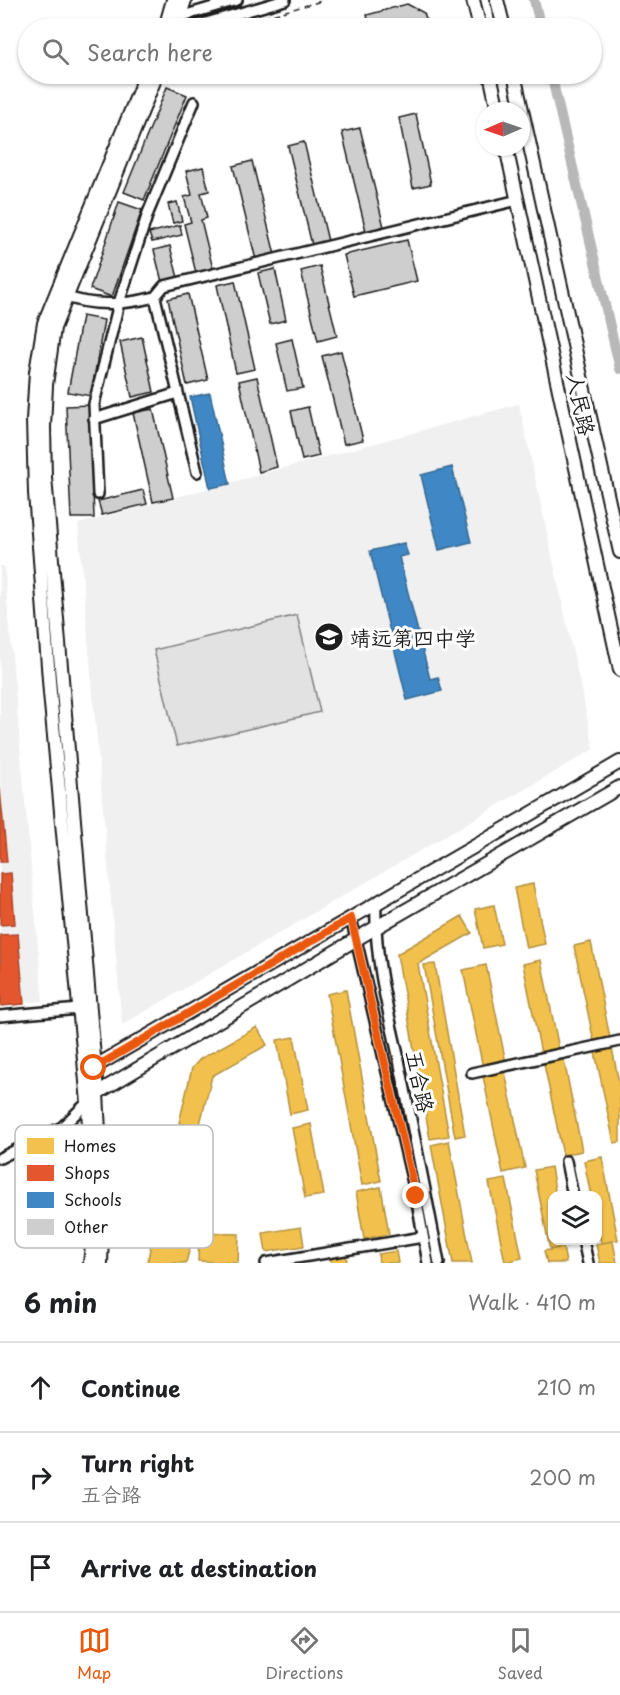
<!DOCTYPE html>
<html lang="en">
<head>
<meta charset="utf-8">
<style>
	:root { --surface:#fff; --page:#f6f6f6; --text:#202124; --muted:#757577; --line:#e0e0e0; --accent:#ea580c }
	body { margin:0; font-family:"Playpen Sans","LXGW WenKai TC",sans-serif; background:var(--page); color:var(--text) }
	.controls { position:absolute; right:18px; bottom:18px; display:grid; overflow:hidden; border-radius:12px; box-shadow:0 2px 4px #0004 }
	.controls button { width:54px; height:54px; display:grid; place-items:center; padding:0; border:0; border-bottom:2px solid var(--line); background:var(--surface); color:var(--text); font:30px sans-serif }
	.compass { position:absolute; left:476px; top:102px; width:54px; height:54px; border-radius:50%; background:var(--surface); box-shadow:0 2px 4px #0004; rotate:268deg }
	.stop { position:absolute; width:18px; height:18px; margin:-14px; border:4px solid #ea580c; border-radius:50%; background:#fff }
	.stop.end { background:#ea580c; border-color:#fff; box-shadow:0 2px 6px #0008 }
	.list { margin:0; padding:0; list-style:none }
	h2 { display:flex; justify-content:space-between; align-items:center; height:78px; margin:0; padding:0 24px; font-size:26px }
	h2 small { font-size:20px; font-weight:400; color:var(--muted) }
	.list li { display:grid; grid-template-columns:39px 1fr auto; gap:18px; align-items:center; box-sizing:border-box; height:90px; padding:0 24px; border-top:2px solid var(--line) }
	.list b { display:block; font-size:22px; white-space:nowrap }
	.list p { margin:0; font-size:20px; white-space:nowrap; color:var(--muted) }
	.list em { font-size:20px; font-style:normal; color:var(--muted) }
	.icon { flex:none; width:33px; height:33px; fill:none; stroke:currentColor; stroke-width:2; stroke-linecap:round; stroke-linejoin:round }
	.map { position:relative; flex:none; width:620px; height:1263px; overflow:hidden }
	.search { position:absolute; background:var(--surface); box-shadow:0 2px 4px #0004; left:18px; right:18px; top:18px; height:66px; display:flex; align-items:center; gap:15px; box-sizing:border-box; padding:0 21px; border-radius:33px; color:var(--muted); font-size:22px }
	.sheet { height:348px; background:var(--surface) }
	nav { display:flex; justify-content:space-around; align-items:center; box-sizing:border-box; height:84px; border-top:2px solid var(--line); background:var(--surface); font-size:16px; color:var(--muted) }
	nav a { display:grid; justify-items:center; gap:3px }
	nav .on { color:var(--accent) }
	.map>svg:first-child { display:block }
</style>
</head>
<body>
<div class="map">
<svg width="620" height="1263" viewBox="0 0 620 1263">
	<rect width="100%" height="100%" fill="#fff"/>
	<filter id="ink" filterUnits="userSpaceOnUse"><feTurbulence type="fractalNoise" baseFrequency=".0167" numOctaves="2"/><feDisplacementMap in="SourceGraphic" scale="12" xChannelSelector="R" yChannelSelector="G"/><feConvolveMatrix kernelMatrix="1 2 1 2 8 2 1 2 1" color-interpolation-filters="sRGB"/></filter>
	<g filter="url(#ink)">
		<path fill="#f0f0f0" d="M519,404l75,345 -472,276 -44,-501z
			M0,566h4l39,435 -43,4z"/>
		<path fill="#e2e2e2" stroke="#7f7f7f" stroke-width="1.5" d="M297,615l23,97 -143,34 -23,-96z"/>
		<path fill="#f2c14e" stroke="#b2903f" stroke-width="1.5" d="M533,884l12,60 -19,4 -12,-60z
			M494,905l8,39 -19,4 -8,-39z
			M462,916l10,17 -54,31 31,172 -19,3 -33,-185z
			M591,942l19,96 -16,4 -20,-96z
			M541,960l18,89 -18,4 -18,-89z
			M435,964l30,171 -10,2 -31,-172z
			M486,965l20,98 -23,5 -20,-98z
			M346,990l35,191 -19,4 -35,-191z
			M257,1027l10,18 -55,31 -13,52 -20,-5 13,-55 8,-9z
			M294,1037l14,73 -18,4 -13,-74z
			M612,1048l8,40v54l-6,1 -19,-91z
			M564,1060l18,91 -19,4 -19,-91z
			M505,1072l20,96 -22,5 -20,-97z
			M311,1124l13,71 -19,3 -13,-70z
			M449,1141l23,122h-19l-22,-118z
			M602,1157l16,83 -17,3 -3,-16v-31h-7l-7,-35z
			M551,1167l5,29h-4v44h14l1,6 -17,4 -16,-80z
			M506,1179l16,79 -17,4 -16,-80z
			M381,1187l8,47 -25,5 -8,-47z
			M156,1222l38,9 -8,32h-39z
			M301,1227l3,19 -38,6 -3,-19z
			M199,1233l40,1 -1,29 -40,-2z
			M613,1241l4,22h-17l-4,-19z
			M563,1247l3,16h-19l-3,-12z
			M396,1251l2,12h-19l-1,-9z
			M346,1254l1,9h-16l-1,-6z"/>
		<path fill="#e4572e" stroke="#a84529" stroke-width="1.5" d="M0,789l7,73h-7z
			M11,873l4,51 -15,1v-51z
			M18,934l6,70 -23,2 -1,-71z"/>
		<path fill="#3f88c5" stroke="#346892" stroke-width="1.5" d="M210,393l20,91 -20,4 -20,-91z
			M452,467l19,75 -32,8 -18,-75z
			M404,543l4,12 -9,2 31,122 8,-2 4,14 -35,9 -37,-149z"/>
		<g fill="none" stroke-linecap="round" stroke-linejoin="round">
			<path stroke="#b8b8b8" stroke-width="10" d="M534,0l7,28
				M551,74l69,295"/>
		</g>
		<path fill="#cecece" stroke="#1c1c1c" stroke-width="1.5" d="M407,4l17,9 5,15h-19l-2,-8 -30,8h-8l-3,-13z
			M167,87l20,8 -43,105 -20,-8z
			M416,114l15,70 -18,4 -14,-70z
			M360,128l24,99 -18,4 -24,-99z
			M304,142l24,99 -16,4 -24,-99z
			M252,161l23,94 -19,5 -23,-94z
			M203,167l6,24 -8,2 6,25 -6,2 12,49 -17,4 -12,-49 7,-2 -7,-25 8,-2 -6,-24z
			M119,202l23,8 -30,87 -22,-8z
			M177,202l5,19 -9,2 -5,-19z
			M180,225l2,10 -30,7 -3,-9z
			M407,240l10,41 -63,15 -10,-41z
			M170,246l8,32 -16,4 -8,-32z
			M320,266l17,70 -19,5 -17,-70z
			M275,269l11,51 -16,4 -12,-51z
			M235,281l20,88 -19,4 -19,-88z
			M188,294l20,86 -21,5 -19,-86z
			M82,316l22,4 -13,76 -23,-4z
			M142,337l12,55 -22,5 -12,-55z
			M292,339l11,49 -16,3 -11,-48z
			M341,351l22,89 -19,4 -22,-88z
			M257,377l20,90 -18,5 -20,-91z
			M90,405l4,113h-23l-5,-112z
			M308,407l11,49 -17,4 -11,-49z
			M153,409l20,89 -20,4 -20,-89z
			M143,490l4,14 -45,11 -4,-14z"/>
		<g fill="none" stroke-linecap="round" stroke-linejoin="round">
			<g stroke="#1c1c1c" stroke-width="14">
				<path id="minor" d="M176,18l61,-18
					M189,28l96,-28
					M61,295c30,12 63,10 94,2
					M94,419l84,-26
					M197,472l-42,-175 9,-11 354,-86
					M98,494l-4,-90 25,-101 29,-90 46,-111
					M376,905c-2,51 11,101 22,150 14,69 28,138 41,208
					M351,918l65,278 12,67
					M0,1016l79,-7
					M472,1073l148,-32
					M0,1158l62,-31 28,-27
					M566,1161l7,35
					M583,1240l5,23
					M266,1263l157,-26"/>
			</g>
			<g stroke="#1c1c1c" stroke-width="16">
				<path id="major" d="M473,0l7,28
					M497,0l7,28
					M165,28l8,-28
					M176,28l9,-28
					M490,74l8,37
					M514,74l106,478
					M506,147l114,523
					M89,1070l531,-308
					M97,1093l278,-165 245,-141
					M90,1263l3,-25 -5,-135 -38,-410 -15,-200 -2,-73 3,-48 8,-49 102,-249
					M101,1263l2,-53 -6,-117 -52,-616 -1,-50 2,-42 8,-57 103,-254"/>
			</g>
			<path stroke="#1c1c1c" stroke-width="1.5" stroke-dasharray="6 4.5" stroke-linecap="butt" d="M233,26l92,-26"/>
			<use href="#minor" stroke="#fff" stroke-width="9"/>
			<use href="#major" stroke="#fff" stroke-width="12"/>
		</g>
	</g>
	<g fill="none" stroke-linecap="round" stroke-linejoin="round" filter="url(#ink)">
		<path stroke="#ea580c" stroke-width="8" d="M94,1068l257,-150 65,278"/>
	</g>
	<defs>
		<g id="school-disc" transform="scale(1.5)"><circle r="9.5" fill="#1c1c1c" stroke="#fff"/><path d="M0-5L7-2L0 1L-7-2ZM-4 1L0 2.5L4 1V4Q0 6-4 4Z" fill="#fff"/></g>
	</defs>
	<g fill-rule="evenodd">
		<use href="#school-disc" x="329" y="637"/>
	</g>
	<g text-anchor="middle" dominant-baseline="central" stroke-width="6" stroke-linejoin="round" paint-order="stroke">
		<g font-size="21" fill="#1c1c1c" stroke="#fff">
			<text transform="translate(582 404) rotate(78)">人民路</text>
			<text transform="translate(421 1081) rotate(78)">五合路</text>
		</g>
		<g font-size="21" fill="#1c1c1c" stroke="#fff" text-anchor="start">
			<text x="350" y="637">靖远第四中学</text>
		</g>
	</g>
	<rect x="15" y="1125" width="198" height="123" rx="9" fill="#fff" stroke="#bbb" stroke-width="1.5"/>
	<rect x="27" y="1138" width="27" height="16" fill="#f2c14e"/>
	<rect x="27" y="1165" width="27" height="16" fill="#e4572e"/>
	<rect x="27" y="1192" width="27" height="16" fill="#3f88c5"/>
	<rect x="27" y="1219" width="27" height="16" fill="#cecece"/>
	<g font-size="16" fill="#1c1c1c">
		<text x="64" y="1152">Homes</text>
		<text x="64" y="1179">Shops</text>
		<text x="64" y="1206">Schools</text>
		<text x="64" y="1233">Other</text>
	</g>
</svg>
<div class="controls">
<button><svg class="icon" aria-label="layers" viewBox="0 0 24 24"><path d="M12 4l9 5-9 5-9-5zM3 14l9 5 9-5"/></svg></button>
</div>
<svg class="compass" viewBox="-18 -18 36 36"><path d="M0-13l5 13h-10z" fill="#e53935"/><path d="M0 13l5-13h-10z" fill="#757577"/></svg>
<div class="stop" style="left:94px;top:1068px"></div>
<div class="stop end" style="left:416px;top:1196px"></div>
<div class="search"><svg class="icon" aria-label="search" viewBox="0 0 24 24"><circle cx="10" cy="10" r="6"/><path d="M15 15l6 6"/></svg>Search here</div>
</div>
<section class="sheet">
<h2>6 min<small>Walk · 410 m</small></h2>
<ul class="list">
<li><svg class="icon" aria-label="ahead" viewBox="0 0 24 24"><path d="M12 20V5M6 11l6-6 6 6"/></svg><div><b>Continue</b></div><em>210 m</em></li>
<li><svg class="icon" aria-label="right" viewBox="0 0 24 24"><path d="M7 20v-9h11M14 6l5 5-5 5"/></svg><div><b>Turn right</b><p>五合路</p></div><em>200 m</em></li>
<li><svg class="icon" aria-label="arrive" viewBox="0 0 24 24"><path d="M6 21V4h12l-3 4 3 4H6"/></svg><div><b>Arrive at destination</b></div></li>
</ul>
</section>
<nav>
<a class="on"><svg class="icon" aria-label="map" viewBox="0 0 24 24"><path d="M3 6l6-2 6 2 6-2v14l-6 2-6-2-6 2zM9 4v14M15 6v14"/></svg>Map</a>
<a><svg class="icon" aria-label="directions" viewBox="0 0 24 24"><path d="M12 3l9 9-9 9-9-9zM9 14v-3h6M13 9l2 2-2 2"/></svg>Directions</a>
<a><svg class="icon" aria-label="saved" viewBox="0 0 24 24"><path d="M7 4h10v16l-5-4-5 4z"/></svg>Saved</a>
</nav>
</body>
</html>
